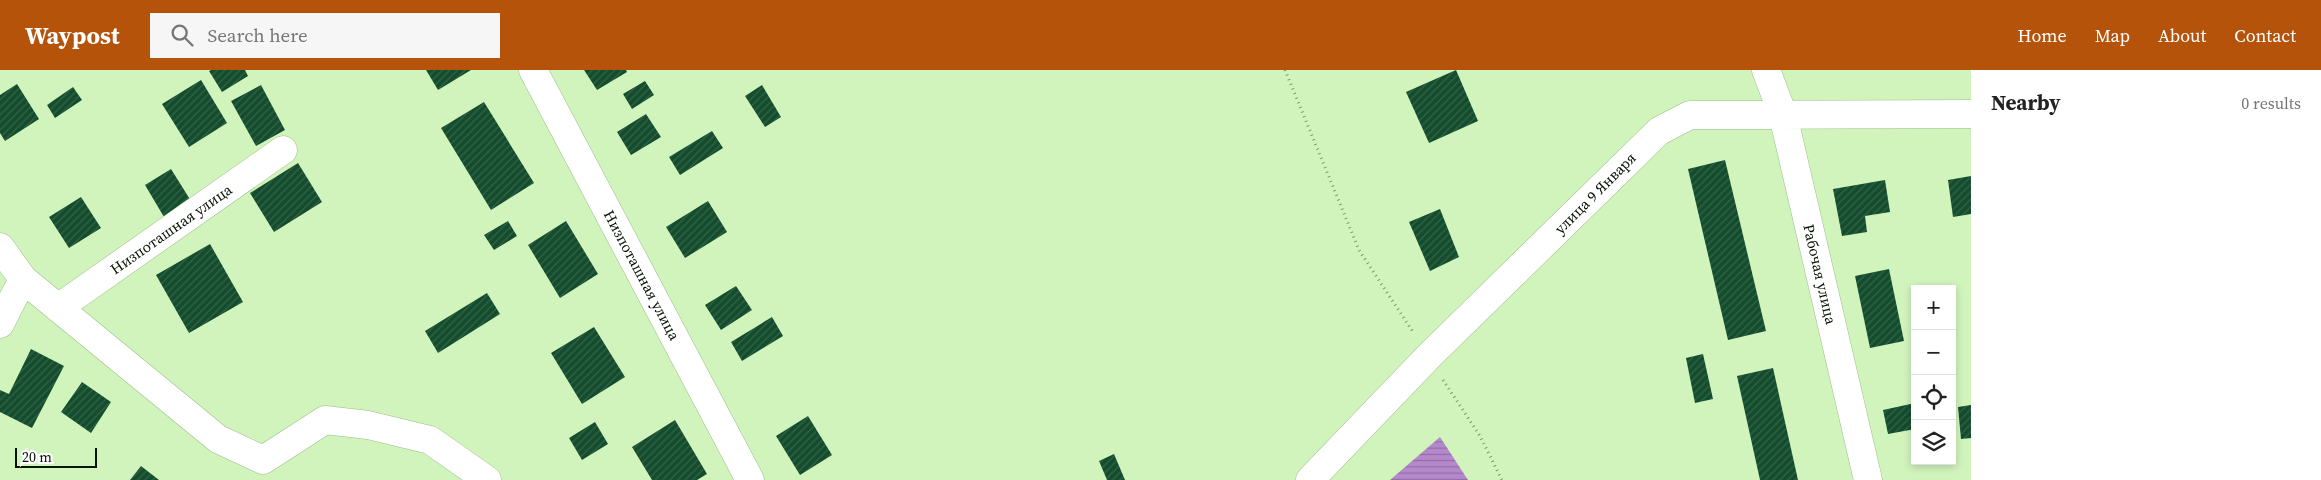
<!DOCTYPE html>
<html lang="en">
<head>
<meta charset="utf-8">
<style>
	:root { --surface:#fff; --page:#f6f6f6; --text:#222; --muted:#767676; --line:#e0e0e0; --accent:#b45309 }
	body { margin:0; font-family:"Source Serif 4",serif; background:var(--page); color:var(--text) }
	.controls { position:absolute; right:15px; bottom:15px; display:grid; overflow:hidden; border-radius:0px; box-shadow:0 2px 8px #0003 }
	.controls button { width:45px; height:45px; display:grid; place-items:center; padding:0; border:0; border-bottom:1px solid var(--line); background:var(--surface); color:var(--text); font:25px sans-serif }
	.scale { position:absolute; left:15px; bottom:12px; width:82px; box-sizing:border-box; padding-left:5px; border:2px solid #071202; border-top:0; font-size:14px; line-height:18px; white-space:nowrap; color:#071202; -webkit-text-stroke:4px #fff; paint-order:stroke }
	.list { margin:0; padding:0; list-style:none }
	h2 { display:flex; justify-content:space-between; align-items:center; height:65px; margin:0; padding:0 20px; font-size:21px }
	h2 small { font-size:16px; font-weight:400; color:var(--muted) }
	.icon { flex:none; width:28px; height:28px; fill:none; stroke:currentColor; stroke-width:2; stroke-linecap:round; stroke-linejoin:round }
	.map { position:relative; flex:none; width:1971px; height:410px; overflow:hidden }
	header { display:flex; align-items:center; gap:30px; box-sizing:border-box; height:70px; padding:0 25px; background:var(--accent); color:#fff }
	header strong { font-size:24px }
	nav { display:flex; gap:28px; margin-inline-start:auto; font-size:18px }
	.search { width:350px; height:45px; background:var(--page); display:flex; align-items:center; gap:12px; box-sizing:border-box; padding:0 18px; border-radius:0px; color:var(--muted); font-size:19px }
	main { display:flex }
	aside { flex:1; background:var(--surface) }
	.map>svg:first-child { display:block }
</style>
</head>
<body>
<header>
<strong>Waypost</strong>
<div class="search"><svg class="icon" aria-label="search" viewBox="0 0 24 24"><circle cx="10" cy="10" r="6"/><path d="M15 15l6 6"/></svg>Search here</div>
<nav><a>Home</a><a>Map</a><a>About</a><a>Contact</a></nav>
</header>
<main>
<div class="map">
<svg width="1971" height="410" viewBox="0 0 1971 410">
	<defs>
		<pattern id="water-rules" width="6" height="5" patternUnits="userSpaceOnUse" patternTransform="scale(1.25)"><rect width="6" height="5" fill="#b588cc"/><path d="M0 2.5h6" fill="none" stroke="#916ea3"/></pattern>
		<pattern id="building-hatch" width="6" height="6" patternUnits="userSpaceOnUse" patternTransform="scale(1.25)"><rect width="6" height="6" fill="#144d2d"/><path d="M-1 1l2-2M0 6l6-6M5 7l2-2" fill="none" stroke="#346248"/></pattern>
	</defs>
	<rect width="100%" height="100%" fill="#d1f4bd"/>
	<path fill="url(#water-rules)" d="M1440,367l28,43h-78z"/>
	<path fill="url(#building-hatch)" d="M211,0h34l3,6 -26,16 -13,-21z
		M426,0h45l-33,20z
		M584,0h42l1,2 -30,18z
		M1456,0l22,51 -49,22 -23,-51z
		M201,10l26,43 -38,24 -27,-43z
		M645,11l9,14 -22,14 -9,-15z
		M17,14l22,35 -34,22 -5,-8v-38z
		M261,15l24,45 -29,16 -25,-45z
		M762,15l19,32 -16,10 -20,-31z
		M73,17l9,13 -27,18 -8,-13z
		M484,32l50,81 -43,27 -50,-82z
		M646,44l15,23 -30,18 -14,-23z
		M712,61l11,17 -43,27 -11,-18z
		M1725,90l41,171 -38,9 -40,-171z
		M298,93l24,39 -48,30 -24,-39z
		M171,99l20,32 -27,16 -19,-32z
		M1971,106v38l-18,3 -5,-37z
		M1885,110l5,32 -25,4 2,16 -25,4 -9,-47z
		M81,127l20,31 -32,20 -20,-31z
		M708,131l19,31 -42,26 -19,-31z
		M1440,139l19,48 -29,14 -21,-49z
		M508,151l9,15 -23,14 -10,-15z
		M566,151l32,53 -38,24 -32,-53z
		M210,174l33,58 -54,31 -33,-58z
		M1889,199l15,72 -34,7 -15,-72z
		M736,216l16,24 -31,20 -16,-25z
		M487,223l13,21 -62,39 -13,-22z
		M772,247l11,19 -41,25 -11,-19z
		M594,257l31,50 -43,27 -31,-51z
		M31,279l33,17 -32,62 -32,-16v-22l9,4z
		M1703,284l10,45 -18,4 -9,-45z
		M1773,298l25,112h-38l-23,-104z
		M82,312l29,20 -20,31 -30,-21z
		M1915,333v26l-27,5 -5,-24z
		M1971,335v33l-10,1 -3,-32z
		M808,346l24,39 -32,20 -24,-39z
		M675,350l32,54 -10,6h-45l-20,-33z
		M595,352l13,22 -26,16 -13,-22z
		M1114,384l11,26h-18l-8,-19z
		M141,396l18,14h-29z"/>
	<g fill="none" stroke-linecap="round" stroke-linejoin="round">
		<g stroke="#9cbd88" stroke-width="29">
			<path id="street" d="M533,0l217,410
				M1766,0l17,45 85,365
				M0,177l23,32 195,160 45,21 62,-40 43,5 62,15 57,40
				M58,238l225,-158
				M0,254l23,-45
				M1310,410l119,-124 230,-225 31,-16 281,-1"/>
		</g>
		<path stroke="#7c946e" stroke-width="3" stroke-dasharray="1 4" stroke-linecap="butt" d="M1285,0l74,180 54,82
			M1443,310l37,56 22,44"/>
		<use href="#street" stroke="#fff" stroke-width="28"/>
	</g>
	<g text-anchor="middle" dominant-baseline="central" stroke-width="5" stroke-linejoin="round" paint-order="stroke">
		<g font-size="15" fill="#071202" stroke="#fff">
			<text transform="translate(1595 123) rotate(-45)">улица 9 Января</text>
			<text transform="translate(171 159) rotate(-35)">Низпоташная улица</text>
			<text transform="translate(1820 204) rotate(77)">Рабочая улица</text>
			<text transform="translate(642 205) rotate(62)">Низпоташная улица</text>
		</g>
	</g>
</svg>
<div class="controls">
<button>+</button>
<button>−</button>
<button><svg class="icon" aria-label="locate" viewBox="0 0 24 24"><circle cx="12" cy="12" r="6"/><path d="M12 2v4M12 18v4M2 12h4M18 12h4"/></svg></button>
<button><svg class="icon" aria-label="layers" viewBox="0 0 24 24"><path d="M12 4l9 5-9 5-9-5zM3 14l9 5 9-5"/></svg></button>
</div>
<div class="scale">20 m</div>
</div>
<aside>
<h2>Nearby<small>0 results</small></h2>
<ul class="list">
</ul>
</aside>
</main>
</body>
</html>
